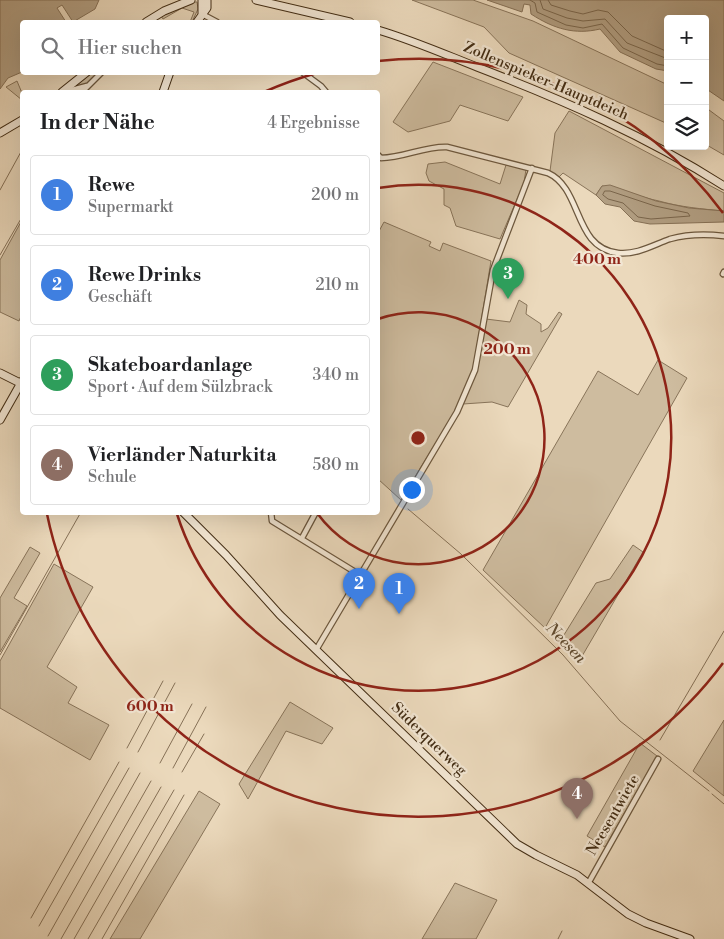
<!DOCTYPE html>
<html lang="de">
<head>
<meta charset="utf-8">
<style>
	:root { --surface:#fff; --page:#f2f2f2; --text:#202124; --muted:#757577; --line:#e0e0e0; --accent:#1a73e8 }
	body { margin:0; font-family:"Libre Bodoni",serif; background:var(--page); color:var(--text) }
	.controls { position:absolute; right:15px; top:15px; display:grid; overflow:hidden; border-radius:5px; box-shadow:0 5px 20px #0002 }
	.controls button { width:45px; height:45px; display:grid; place-items:center; padding:0; border:0; border-bottom:1px solid var(--line); background:var(--surface); color:var(--text); font:25px sans-serif }
	.you { position:absolute; left:411px; top:489px; width:18px; height:18px; margin:-12px; border:4px solid #fff; border-radius:50%; background:#1a73e8; box-shadow:0 0 0 8px #1a73e833 }
	.badge { display:grid; place-items:center; width:32px; height:32px; border-radius:50%; background:var(--accent); color:#fff; font-size:16px; font-weight:700 }
	.pin { position:absolute; translate:-50% -41px; filter:drop-shadow(0 1px 2px #0008) }
	.pin::after { content:''; position:absolute; top:26px; width:18px; height:15px; background:inherit; clip-path:polygon(0 0,100% 0,50% 100%) }
	.list { margin:0; padding:0; list-style:none }
	h2 { display:flex; justify-content:space-between; align-items:center; height:65px; margin:0; padding:0 20px; font-size:21px }
	h2 small { font-size:16px; font-weight:400; color:var(--muted) }
	.list li { display:grid; grid-template-columns:32px 1fr auto; gap:15px; align-items:center; box-sizing:border-box; height:80px; margin:0 10px 10px; padding:0 10px; border:1px solid var(--line); border-radius:5px }
	.list b { display:block; font-size:19px; white-space:nowrap }
	.list p { margin:0; font-size:16px; white-space:nowrap; color:var(--muted) }
	.list em { font-size:16px; font-style:normal; color:var(--muted) }
	.icon { flex:none; width:28px; height:28px; fill:none; stroke:currentColor; stroke-width:2; stroke-linecap:round; stroke-linejoin:round }
	.map { position:relative; flex:none; width:724px; height:939px; overflow:hidden }
	.search { position:absolute; background:var(--surface); box-shadow:0 5px 20px #0002; left:20px; top:20px; width:360px; height:55px; display:flex; align-items:center; gap:12px; box-sizing:border-box; padding:0 18px; border-radius:5px; color:var(--muted); font-size:19px }
	.panel { position:absolute; background:var(--surface); box-shadow:0 5px 20px #0002; left:20px; top:90px; width:360px; height:425px; border-radius:5px }
	.map>svg:first-child { display:block }
</style>
</head>
<body>
<div class="map">
<svg width="724" height="939" viewBox="0 0 724 939">
	<rect width="100%" height="100%" fill="#ebd9bc"/>
	<filter id="stains"><feTurbulence type="fractalNoise" baseFrequency=".004" numOctaves="4"/><feColorMatrix values="0 0 0 0 .2 0 0 0 0 .09 0 0 0 0 .02 0 0 0 .5 -.17"/></filter>
	<radialGradient id="worn" r=".72"><stop offset=".6" stop-color="#630" stop-opacity="0"/><stop offset="1" stop-color="#630" stop-opacity=".3"/></radialGradient>
	<path fill="#cebc9f" stroke="#88745a" d="M412,0h61l60,21 135,64v39l-159,-71 -25,-26z
		M193,2h4l1,7 -6,13h-2l4,-10 -12,-4 -19,11 -2,-3z
		M433,62l90,35 -15,24 -48,-16 -10,16 -42,11 -15,-10z
		M91,73h9l-13,11 -18,5z
		M17,81l5,12v7l-16,-13z
		M705,107l19,14v34l-19,-11z
		M569,111l155,82v18c-22,-2 -44,-4 -65,-10 -20,-4 -37,-12 -57,-15l-6,9 -33,-22 -4,4 -9,-6 5,-38z
		M445,162l55,22 6,-19 20,4 -2,14 -24,56 -44,-13 -6,-18 -6,-3v-16l-15,-8 -3,-8 2,-9z
		M22,220v94l-3,7 -19,-9v-52z
		M384,222l47,20 -2,4 11,5 3,-8 48,18 -18,109 -18,41 -54,89 -23,-21v-246z
		M519,300l8,5 -1,9 15,10v8l7,-4 11,-16 3,2 -54,93 -16,-5 -29,2 14,-34 9,-51 24,3z
		M658,360l29,18 -142,250 -62,-58 115,-199 40,24z
		M633,545l10,7 -65,111 -19,-20 37,-60 14,-4z
		M30,547l10,6 -26,45 13,8 -27,46v-54z
		M54,564l39,23 -46,80 30,20 -9,16 41,22 -19,35 -90,-52v-47z
		M290,702l43,26 -11,16 -36,-13 -38,68 -9,-15z
		M724,720v76l-31,-25z
		M640,743l17,13 -52,91 -18,-11z
		M199,791l21,13 -80,135h-30z
		M455,883l42,17 -21,39h-54z"/>
	<path fill="#b29f83" stroke="#867157" d="M0,0h99l-4,9 -22,13 -11,-17 -5,3 9,14h-44v50l-14,6 -8,11z
		M487,0h237v101l-19,-13v-69h-37v52l-12,-2 -36,-17 -20,-23c-25,6 -46,0 -69,-15l-1,-9 -6,-1 -2,8z
		M610,185l46,16 33,7 35,3v11l-74,2 -16,-3 -14,-14 -15,-3 -9,-9 6,-9z"/>
	<g fill="none" stroke-linecap="round" stroke-linejoin="round">
		<path stroke="#7a664c" stroke-width="1" d="M530,0l5,3 2,9 29,13 17,3 19,-4 21,24 34,16 11,2
			M540,0l3,9 24,9 16,3 22,-2 22,24 41,16
			M548,0l3,5 19,6 13,3 15,-4 10,2 24,24 36,16
			M605,191h5l45,15 33,7 2,3 -39,3 -13,-2 -15,-14 -15,-4 -5,-4z"/>
		<path stroke="#867157" stroke-width="1" d="M0,190l22,-40
			M0,255l22,-38
			M408,509l53,45 102,101 57,66 89,70
			M0,655l81,-143
			M660,740l64,-109
			M127,748l36,-67
			M138,752l37,-69
			M160,763l32,-59
			M173,768l33,-61
			M182,772l22,-38
			M712,794l12,10
			M31,918l88,-156
			M39,926l90,-158
			M48,936l92,-163
			M61,939l90,-158
			M74,939l87,-152
			M88,939l86,-149
			M102,939l82,-144
			M558,939l4,-8"/>
		<g stroke="#6d583e" stroke-width="7">
			<path id="street" d="M202,14l15,8
				M302,72l19,14 5,6
				M64,92l23,-6
				M82,92l20,-20
				M378,155l3,3c23,0 43,-12 66,-11l101,26c35,16 25,75 70,80 19,2 35,-8 52,-14 18,-5 36,-5 54,-3
				M723,274l1,-2
				M271,512l1,9 88,54
				M302,538l14,-26
				M316,650l141,-238 18,-42 18,-100 39,-102
				M589,882l69,-123"/>
		</g>
		<g stroke="#432d14" stroke-width="9">
			<path id="secondary" d="M256,0l94,22
				M202,14v-14
				M146,22l18,-11 27,-11
				M197,22l10,-14v-8
				M378,30c34,10 66,24 99,37 86,33 169,69 247,119
				M62,92l25,-20
				M163,92l7,-20
				M0,133l22,-13
				M0,373l22,11
				M0,420l22,-39
				M183,512l43,43 54,60 237,229 19,11 41,20 51,39 18,9 44,16"/>
		</g>
		<use href="#street" stroke="#f2e6d3" stroke-width="4.5"/>
		<use href="#secondary" stroke="#f2e6d3" stroke-width="7"/>
	</g>
	<g fill="none" stroke="#8f2418" stroke-width="2.5">
		<path d="M378 319A126 126 0 1 1 317 513"/>
		<path d="M378 188A253 253 0 1 1 177 514"/>
		<path d="M723 663A379 379 0 0 1 47 514M264 92A379 379 0 0 1 317 73M378 61A379 379 0 0 1 723 213"/>
	</g>
	<g text-anchor="middle" dominant-baseline="central" stroke-width="4.5" stroke-linejoin="round" paint-order="stroke">
		<g font-size="15" fill="#432d14" stroke="#f2e6d3">
			<text transform="translate(546 81) rotate(23)">Zollenspieker-Hauptdeich</text>
			<text transform="translate(429 739) rotate(44)">Süderquerweg</text>
			<text transform="translate(613 815) rotate(-60)">Neesentwiete</text>
		</g>
		<g font-size="16" font-style="italic" fill="#5f4a30" stroke="#f2e6d3">
			<text transform="translate(566 643) rotate(46)">Neesen</text>
		</g>
	</g>
	<circle cx="418" cy="438" r="8" fill="#8f2418" stroke="#f2e6d3" stroke-width="2.5"/>
	<g font-size="15" text-anchor="middle" font-weight="bold" fill="#8f2418" stroke="#f2e6d3" stroke-width="4.5" stroke-linejoin="round" paint-order="stroke">
		<text x="597" y="264">400 m</text>
		<text x="507" y="354">200 m</text>
		<text x="150" y="711">600 m</text>
	</g>
	<rect width="100%" height="100%" filter="url(#stains)"/>
	<rect width="100%" height="100%" fill="url(#worn)"/>
</svg>
<div class="controls">
<button>+</button>
<button>−</button>
<button><svg class="icon" aria-label="layers" viewBox="0 0 24 24"><path d="M12 4l9 5-9 5-9-5zM3 14l9 5 9-5"/></svg></button>
</div>
<div class="you"></div>
<div class="pin badge" style="left:399px;top:614px;background:#3f7fe0">1</div>
<div class="pin badge" style="left:359px;top:609px;background:#3f7fe0">2</div>
<div class="pin badge" style="left:508px;top:299px;background:#2e9e5b">3</div>
<div class="pin badge" style="left:577px;top:819px;background:#8d6e63">4</div>
<div class="search"><svg class="icon" aria-label="search" viewBox="0 0 24 24"><circle cx="10" cy="10" r="6"/><path d="M15 15l6 6"/></svg>Hier suchen</div>
<section class="panel">
<h2>In der Nähe<small>4 Ergebnisse</small></h2>
<ul class="list">
<li><span class="badge" style="background:#3f7fe0">1</span><div><b>Rewe</b><p>Supermarkt</p></div><em>200 m</em></li>
<li><span class="badge" style="background:#3f7fe0">2</span><div><b>Rewe Drinks</b><p>Geschäft</p></div><em>210 m</em></li>
<li><span class="badge" style="background:#2e9e5b">3</span><div><b>Skateboardanlage</b><p>Sport · Auf dem Sülzbrack</p></div><em>340 m</em></li>
<li><span class="badge" style="background:#8d6e63">4</span><div><b>Vierländer Naturkita</b><p>Schule</p></div><em>580 m</em></li>
</ul>
</section>
</div>
</body>
</html>
